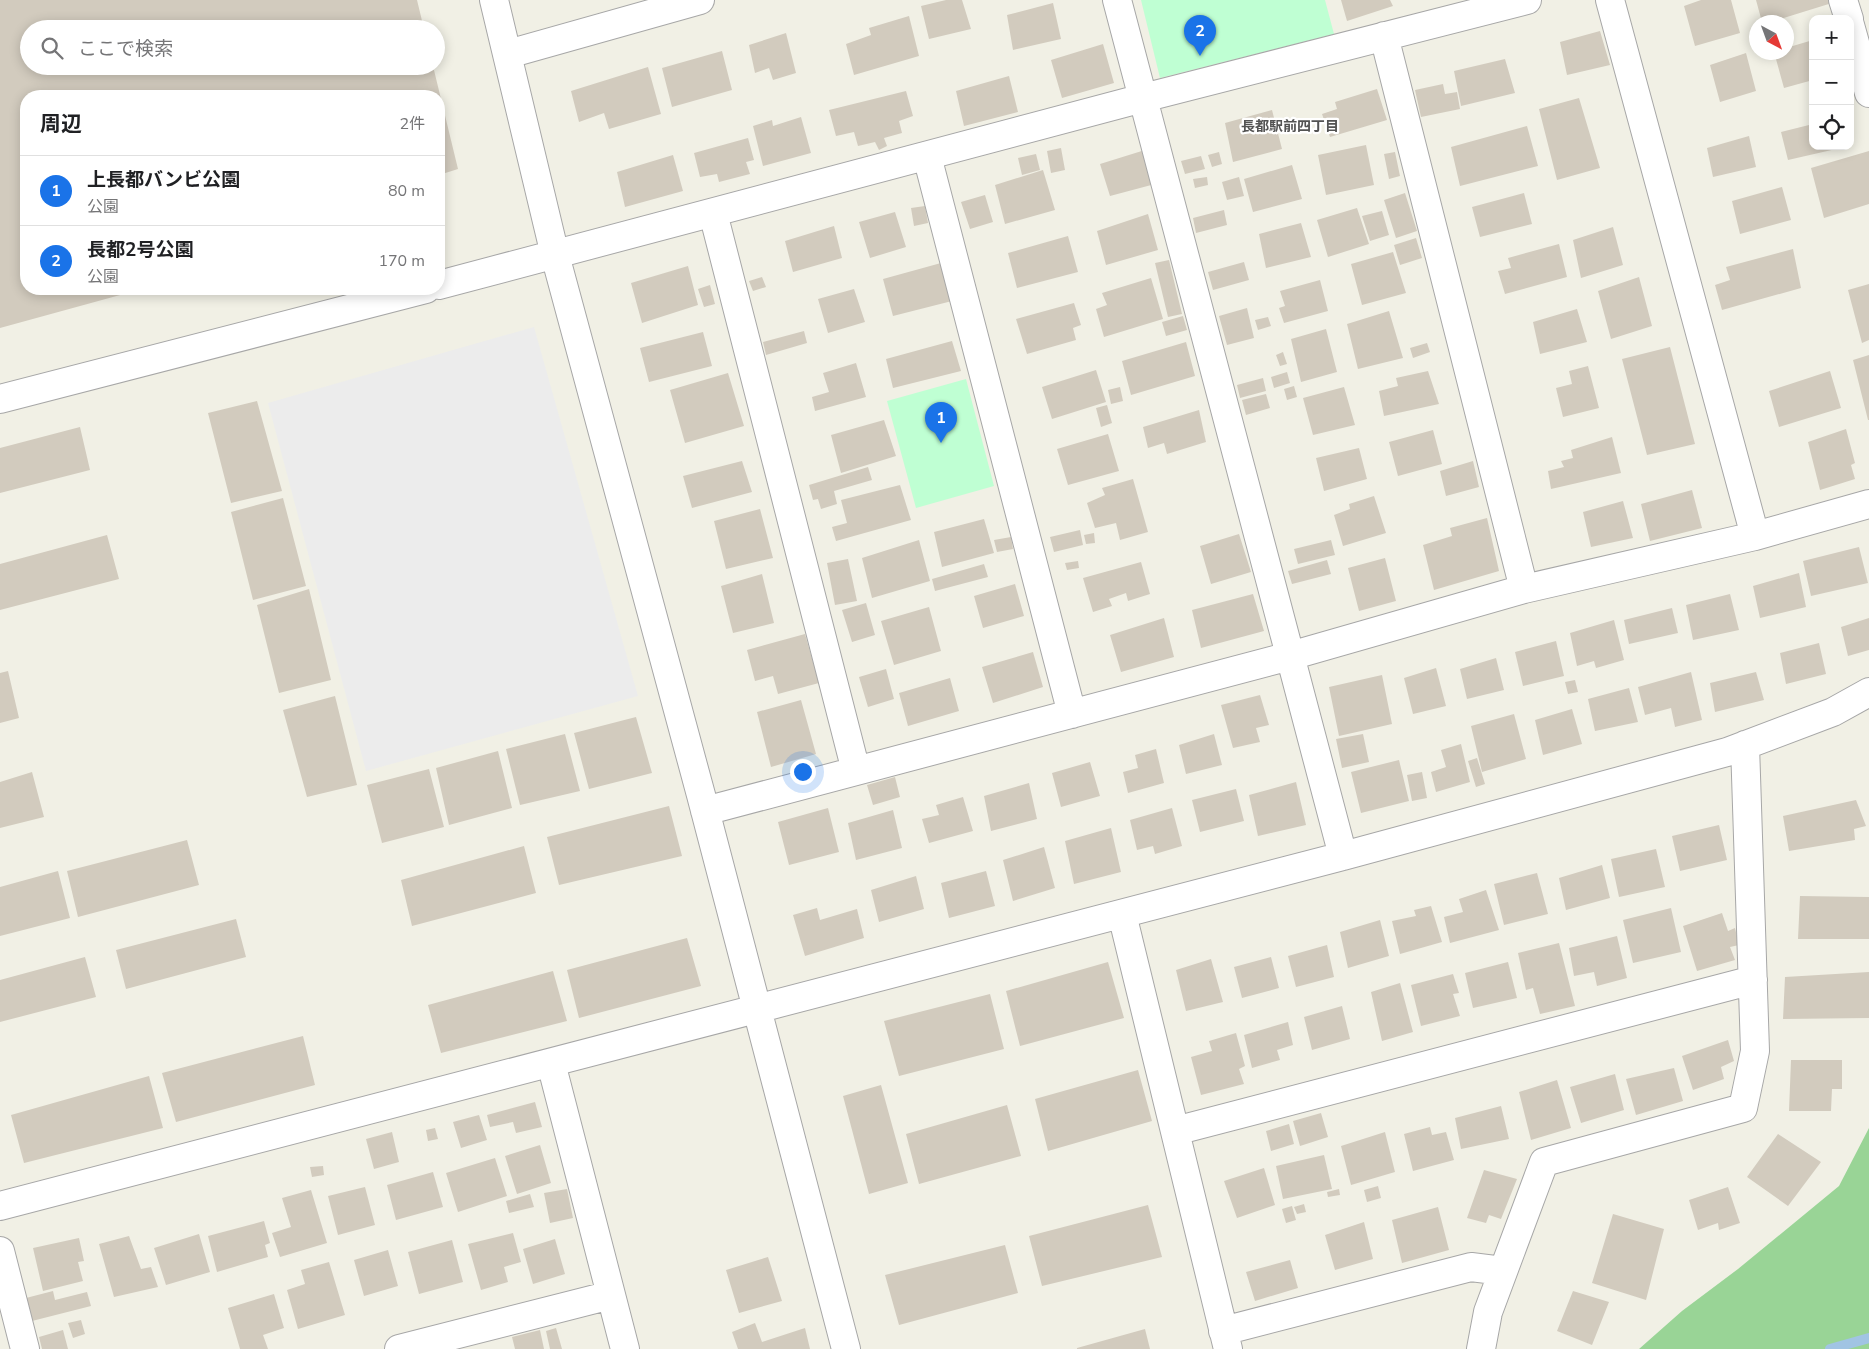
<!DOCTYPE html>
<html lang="ja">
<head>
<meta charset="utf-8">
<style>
	:root { --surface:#fff; --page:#f2f2f2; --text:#202124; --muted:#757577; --line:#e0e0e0; --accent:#1a73e8 }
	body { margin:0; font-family:"Nunito Sans","Noto Sans JP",sans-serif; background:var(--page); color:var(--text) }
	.controls { position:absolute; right:15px; top:15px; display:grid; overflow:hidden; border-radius:10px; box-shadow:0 2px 12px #0003 }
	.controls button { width:45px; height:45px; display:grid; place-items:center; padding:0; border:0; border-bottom:1px solid var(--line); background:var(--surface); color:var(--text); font:25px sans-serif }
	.compass { position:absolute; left:1749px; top:15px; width:45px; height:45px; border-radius:50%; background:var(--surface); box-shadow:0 2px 12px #0003; rotate:139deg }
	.you { position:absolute; left:802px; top:771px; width:18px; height:18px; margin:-12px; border:4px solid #fff; border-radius:50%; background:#1a73e8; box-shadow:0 0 0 8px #1a73e833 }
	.badge { display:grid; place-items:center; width:32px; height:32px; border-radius:50%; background:var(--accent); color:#fff; font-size:16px; font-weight:700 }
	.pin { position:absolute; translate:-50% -41px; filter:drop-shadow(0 1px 2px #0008) }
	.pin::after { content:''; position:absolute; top:26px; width:18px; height:15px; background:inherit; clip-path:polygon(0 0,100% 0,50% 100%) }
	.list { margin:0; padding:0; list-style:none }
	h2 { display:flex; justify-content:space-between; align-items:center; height:65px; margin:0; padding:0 20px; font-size:21px }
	h2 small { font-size:16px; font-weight:400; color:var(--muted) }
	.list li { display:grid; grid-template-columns:32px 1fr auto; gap:15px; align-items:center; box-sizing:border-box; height:70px; padding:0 20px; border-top:1px solid var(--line) }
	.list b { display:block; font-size:19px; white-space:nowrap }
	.list p { margin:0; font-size:16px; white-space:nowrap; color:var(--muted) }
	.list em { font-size:16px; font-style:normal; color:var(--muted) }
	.icon { flex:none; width:28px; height:28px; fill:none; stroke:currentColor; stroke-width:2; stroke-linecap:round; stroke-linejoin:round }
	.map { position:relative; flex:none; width:1869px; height:1349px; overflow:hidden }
	.search { position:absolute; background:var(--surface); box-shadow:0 2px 12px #0003; left:20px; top:20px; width:425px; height:55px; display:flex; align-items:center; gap:12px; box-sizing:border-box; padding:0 18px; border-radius:28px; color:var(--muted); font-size:19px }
	.panel { position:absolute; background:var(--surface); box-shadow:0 2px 12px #0003; left:20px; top:90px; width:425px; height:205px; border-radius:20px }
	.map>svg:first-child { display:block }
</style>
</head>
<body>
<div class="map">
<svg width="1869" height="1349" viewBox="0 0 1869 1349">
	<rect width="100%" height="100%" fill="#f1f0e5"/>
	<path fill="#99d496" d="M1869,1128v221h-230l43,-38 56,-42 101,-83z"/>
	<path fill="#bfffd3" d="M1141,0h184l9,34 -174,44z
		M966,379l28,107 -78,22 -29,-107z"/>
	<path fill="#ececec" d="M534,327l104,369 -272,75 -98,-368z"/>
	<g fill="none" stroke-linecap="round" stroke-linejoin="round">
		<path stroke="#a1c4e3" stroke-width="10" d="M1830,1349l39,-11"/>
	</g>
	<path fill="#d2cbbe" d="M0,0h417l7,29h-395v37h404l25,103 -19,6v-79h-413v193h116l-142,39z
		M946,0h16l9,29 -42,10 -8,-33z
		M1341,0h49l3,6 -46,15z
		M1701,0h30l9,33 -45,13 -11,-40z
		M1756,0h75l1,3 -61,19h-9z
		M1053,3l8,36 -48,11 -6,-35z
		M909,16l10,40 -65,19 -8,-31 25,-9 -2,-7z
		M1600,31l10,34 -43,10 -7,-33z
		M786,33l10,40 -23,7 -4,-12 -14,5 -6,-28z
		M1813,40v40l-29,8 -10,-36h12v-4z
		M1103,44l11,39 -52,15 -11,-38z
		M722,51l10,39 -60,17 -10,-39z
		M1746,53l10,38 -36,11 -10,-37z
		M1505,59l10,34 -54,13 -7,-35z
		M648,67l13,47 -52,15 -5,-16 -25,9 -8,-31z
		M1009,76l9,36 -54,14 -8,-35z
		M1443,84l2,10 12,-2 3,17 -39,8 -6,-27z
		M1377,89l10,31 -57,17 -8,-23 15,-5 -2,-7z
		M906,91l7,25 -14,5 3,12 -18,5 3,8 -8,4 -4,-8 -17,4 -4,-14 -18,4 -7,-26z
		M1579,98l21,70 -43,12 -18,-71z
		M1272,110l10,39 -49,13 -8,-39z
		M801,117l10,36 -48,13 -10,-40 19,-6 1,6z
		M1813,124v22h22l1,3 -48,11 -7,-28z
		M1527,126l11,40 -78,20 -9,-39z
		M1749,136l7,31 -43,10 -6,-29z
		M748,138l6,22 -8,2 4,12 -31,8 -2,-8 -17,3 -6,-24z
		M1366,145l8,40 -48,10 -8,-40z
		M1061,148l4,22 -14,3 -4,-22z
		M1145,150l10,34 -45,12 -10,-32z
		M1869,151v53l-45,14 -13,-50z
		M1219,152l3,12 -10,3 -4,-12z
		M1395,152l5,24 -11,3 -5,-25z
		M1036,154l4,16 -18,5 -4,-17z
		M673,155l10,36 -58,16 -8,-35z
		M1201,156l4,13 -20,5 -4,-13z
		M1292,165l10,34 -49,13 -9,-33z
		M1043,170l12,40 -50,14 -10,-39z
		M1207,177l1,8 -13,3 -2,-9z
		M1239,177l5,19 -17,4 -5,-18z
		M1782,187l9,33 -51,14 -8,-33z
		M1405,193l12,38 -21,7 -12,-38z
		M1524,193l8,31 -52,13 -8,-30z
		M985,195l8,27 -23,7 -9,-27z
		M925,206l3,17 -14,3 -3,-18z
		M1357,208l12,36 -41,13 -11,-37z
		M1224,210l3,15 -31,8 -3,-15z
		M1382,211l7,24 -19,6 -8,-25z
		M895,212l11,35 -36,11 -11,-36z
		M1148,214l10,36 -52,15 -9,-34z
		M1301,223l10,34 -45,11 -7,-34z
		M834,226l8,32 -49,14 -8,-31z
		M1613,227l10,38 -42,13 -8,-38z
		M1068,236l10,36 -61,16 -9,-35z
		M1416,238l6,20 -22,7 -6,-20z
		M1559,244l8,33 -62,17 -7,-23 13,-3 -3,-10z
		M1793,249l8,39 -79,22 -7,-25 15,-5 -4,-13z
		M1393,252l13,41 -44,12 -11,-41z
		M1169,260l13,54 -14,3 -13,-54z
		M1244,262l5,18 -36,10 -5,-18z
		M941,263l11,38 -59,15 -10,-37z
		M688,266l10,39 -56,18 -11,-40z
		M762,277l4,10 -13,4 -4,-10z
		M1639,277l13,49 -41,13 -13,-48z
		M1151,278l12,41 -59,18 -8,-28 11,-4 -5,-12z
		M1320,280l8,31 -44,12 -5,-15 6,-2 -5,-15z
		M1869,284v56l-7,3 -14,-53z
		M710,285l5,19 -11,3 -6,-18z
		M854,289l11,33 -37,11 -10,-34z
		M1074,303l7,22 -8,3 3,12 -49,14 -11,-35z
		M1247,308l7,30 -27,7 -8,-29z
		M1577,309l10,33 -47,12 -7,-32z
		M1389,311l14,47 -45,11 -11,-45z
		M1183,316l4,14 -21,6 -4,-14z
		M1268,317l3,9 -13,4 -3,-10z
		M1326,329l11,43 -36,10 -10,-43z
		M804,331l3,12 -41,12 -3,-13z
		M703,332l9,34 -63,16 -9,-34z
		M952,341l9,30 -68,17 -7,-29z
		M1186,342l9,34 -64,19 -9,-34z
		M1427,343l3,9 -17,6 -3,-10z
		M1670,347l25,97 -48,11 -25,-96z
		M1283,352l4,12 -7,2 -4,-11z
		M1869,355v65h-1l-15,-60z
		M856,363l10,34 -51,14 -3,-14 17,-5 -6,-19z
		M1588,366l11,42 -36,9 -7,-29 16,-4 -3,-13z
		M1096,370l10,32 -54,17 -10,-32z
		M1428,371l11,33 -55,12 -5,-25 19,-5 -2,-8z
		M1830,371l11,37 -62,19 -10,-36z
		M1287,372l3,11 -16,5 -3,-11z
		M728,373l16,53 -59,17 -15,-53z
		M1263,378l3,13 -26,7 -3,-13z
		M1294,386l3,11 -10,3 -3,-11z
		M1120,387l3,14 -12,3 -3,-14z
		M1344,387l11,38 -42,10 -10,-37z
		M1266,394l4,14 -24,7 -4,-15z
		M257,401l25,90 -51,12 -23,-90z
		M1107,405l5,18 -11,4 -5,-19z
		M1199,410l7,32 -39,12 -3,-11 -16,5 -5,-21z
		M884,420l12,36 -55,17 -10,-38z
		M80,427l10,43 -90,23v-45z
		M1846,429l9,34 -4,2 4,14 -35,11 -12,-48z
		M1433,430l9,34 -44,12 -9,-34z
		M1108,434l11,37 -51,14 -11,-36z
		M1612,437l9,36 -70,16 -3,-18 16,-4 -3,-6 12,-3 -2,-8z
		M1359,448l8,31 -43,12 -8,-33z
		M742,461l10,31 -60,16 -9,-32z
		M1473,461l6,26 -33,9 -6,-25z
		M868,467l4,13 -38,11 3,13 -16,5 -3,-10 -5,1 -4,-15z
		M1133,479l15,53 -28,8 -4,-17 -21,5 -8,-25 18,-8 -3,-7z
		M900,485l11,35 -75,21 -4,-14 15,-4 -6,-23z
		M1692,490l10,38 -52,13 -9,-37z
		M1374,496l12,37 -43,13 -9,-31 16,-6 -1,-5z
		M283,498l23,88 -53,14 -22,-88z
		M1623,501l10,37 -42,9 -8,-35z
		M760,509l13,49 -47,11 -12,-48z
		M1487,518l12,53 -65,19 -11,-45 29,-9 -2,-8z
		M984,519l10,34 -52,14 -8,-35z
		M1080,530l3,15 -29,7 -4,-15z
		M1094,533l1,10 -9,1 -2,-9z
		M1239,534l12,38 -40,12 -11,-38z
		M107,535l12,44 -119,31v-46z
		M1011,537l2,12 -16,3 -3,-12z
		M919,540l11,41 -58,17 -10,-40z
		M1331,540l4,15 -37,9 -4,-15z
		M1859,547l9,36 -57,13 -8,-35z
		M1385,558l11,43 -37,10 -11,-43z
		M848,559l9,42 -22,4 -8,-42z
		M1327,560l4,14 -39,10 -4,-13z
		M1078,561l1,7 -12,2 -2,-7z
		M1141,562l9,32 -22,7 -2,-8 -17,6 3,7 -19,6 -10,-34z
		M984,564l4,13 -53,14 -3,-12z
		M1799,573l7,34 -46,11 -7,-32z
		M762,574l12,49 -41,10 -12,-47z
		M1015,584l9,32 -41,12 -9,-32z
		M309,589l22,91 -52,13 -22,-88z
		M1253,594l11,37 -63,17 -9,-38z
		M1730,594l9,36 -46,10 -7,-35z
		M866,603l9,32 -23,7 -10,-32z
		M929,607l12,44 -47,14 -13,-44z
		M1672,608l6,25 -49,11 -5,-24z
		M1164,618l10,39 -53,15 -11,-37z
		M1869,618v32l-21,6 -7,-29z
		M1614,620l10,40 -28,8 -2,-7 -17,5 -7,-33z
		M805,634l14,49 -41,11 -5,-18 -18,5 -8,-31z
		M1556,641l8,35 -41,10 -8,-34z
		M1819,643l7,31 -40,10 -6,-31z
		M1033,652l10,35 -50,16 -11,-36z
		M1496,658l8,32 -37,9 -7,-30z
		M1436,668l10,38 -33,8 -9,-36z
		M886,669l8,30 -26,8 -9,-30z
		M8,671l11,47 -19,5v-50z
		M1691,672l11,48 -27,7 -4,-19 -26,7 -7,-28z
		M1756,672l8,28 -49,12 -5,-29z
		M1382,675l10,49 -53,12 -10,-49z
		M950,678l9,33 -51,15 -9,-33z
		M1575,680l3,12 -10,2 -3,-12z
		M1629,688l9,34 -43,9 -7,-32z
		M1260,695l9,30 -13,3 4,14 -27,6 -12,-43z
		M335,696l22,89 -50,12 -24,-87z
		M801,700l15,54 -45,13 -14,-55z
		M1572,709l10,35 -39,11 -8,-35z
		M1514,714l12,45 -44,13 -11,-46z
		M636,717l16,56 -63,16 -15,-56z
		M565,734l15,57 -60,14 -14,-56z
		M1214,734l8,31 -36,9 -7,-29z
		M1363,734l6,28 -27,6 -6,-29z
		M1461,744l9,38 -34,10 -5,-20 15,-5 -5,-17z
		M1156,749l8,34 -36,10 -5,-21 15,-4 -3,-13z
		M498,751l14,57 -63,17 -13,-57z
		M1477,758l8,26 -9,3 -8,-26z
		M1399,760l10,41 -48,12 -10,-41z
		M1090,762l10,34 -39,11 -9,-34z
		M429,769l15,58 -62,16 -15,-58z
		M32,772l12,45 -44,11v-46z
		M1422,772l5,26 -15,3 -5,-26z
		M895,777l5,20 -27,8 -6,-20z
		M1296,782l10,43 -48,11 -9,-41z
		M1029,783l8,36 -46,12 -7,-35z
		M1236,789l8,32 -44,11 -8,-32z
		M963,797l10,34 -44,12 -7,-24 17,-4 -3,-10z
		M1856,800l10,26 -12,3 1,11 -66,11 -6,-35z
		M669,806l13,50 -123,29 -12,-48z
		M828,808l11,44 -50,13 -11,-43z
		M1172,808l10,38 -27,8 -2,-8 -16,4 -7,-30z
		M893,810l9,38 -46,12 -8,-37z
		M1719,825l8,35 -47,11 -8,-35z
		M1111,828l10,44 -47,12 -9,-43z
		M187,840l12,45 -121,32 -11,-46z
		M524,846l12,47 -124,33 -11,-46z
		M1044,847l11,41 -42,13 -10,-41z
		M1656,849l9,38 -46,10 -8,-38z
		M1602,865l8,33 -44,12 -7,-32z
		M58,871l12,47 -70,18v-49z
		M986,871l9,35 -46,12 -8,-35z
		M1537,873l11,41 -44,11 -10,-41z
		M916,876l8,33 -45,13 -8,-32z
		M1486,890l13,40 -49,13 -6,-26 19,-5 -4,-13z
		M1800,896l69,1v42h-71z
		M1431,906l11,36 -42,12 -8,-33 24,-5 -2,-6z
		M817,908l3,12 37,-11 7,29 -59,18 -12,-41z
		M1671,908l10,44 -48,11 -10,-43z
		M1722,913l6,18 7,-3 4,17 -9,2 5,13 -38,11 -14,-45z
		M236,919l10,38 -120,32 -10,-39z
		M1380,920l9,36 -41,12 -8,-36z
		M1617,936l10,42 -30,8 -3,-14 -20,4 -5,-28z
		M687,938l14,48 -122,32 -12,-48z
		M1559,943l16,63 -35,8 -7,-26 -7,2 -8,-37z
		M1327,945l7,32 -38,10 -8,-31z
		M85,957l11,40 -96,25v-42z
		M1271,957l8,31 -37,10 -8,-31z
		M1211,959l12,43 -37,9 -10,-41z
		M1108,962l16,56 -104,28 -14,-55z
		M1508,962l9,36 -44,10 -8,-35z
		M553,971l14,50 -126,32 -13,-48z
		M1869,972v46l-86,1 2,-42z
		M1453,974l6,19 -6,1 7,22 -39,10 -10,-41z
		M1400,983l13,49 -31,9 -11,-49z
		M990,994l14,55 -105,27 -15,-55z
		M1342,1006l8,33 -38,11 -8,-33z
		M1288,1022l5,23 -16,5 3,10 -28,8 -8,-33z
		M1236,1033l9,33 -6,3 5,15 -43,11 -10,-38 21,-6 -3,-10z
		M303,1036l12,49 -139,37 -14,-49z
		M1728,1040l6,21 -13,6 3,12 -31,11 -11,-34z
		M1791,1060h51v29h-10l-1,22h-42z
		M1674,1068l9,33 -47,14 -10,-36z
		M1138,1070l14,51 -104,30 -13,-52z
		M1615,1074l9,36 -43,13 -11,-36z
		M149,1076l14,52 -139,35 -13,-48z
		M1557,1080l14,48 -40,12 -12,-48z
		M881,1085l27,98 -39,11 -26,-98z
		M535,1102l7,25 -26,6 -3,-11 -23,5 -3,-12z
		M1007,1105l14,51 -102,28 -13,-50z
		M1501,1106l8,33 -48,10 -6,-31z
		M1321,1113l7,24 -28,9 -7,-25z
		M479,1115l8,25 -26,8 -8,-26z
		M1289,1124l5,20 -23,7 -5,-20z
		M1430,1127l2,8 14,-3 8,28 -41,11 -9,-37z
		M435,1128l3,11 -10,2 -2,-11z
		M392,1132l7,30 -25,7 -8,-30z
		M1385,1132l10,40 -44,13 -10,-39z
		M1778,1134l43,28 -33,44 -41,-29z
		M540,1145l11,38 -34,11 -12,-38z
		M1324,1155l8,34 -49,10 -7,-33z
		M495,1158l12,38 -49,16 -12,-39z
		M323,1166l1,9 -12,2 -2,-10z
		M1264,1168l11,37 -38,13 -13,-37z
		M1484,1170l33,9 -16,40 -12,-4 -3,8 -19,-5z
		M433,1172l10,35 -47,13 -9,-35z
		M1378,1186l3,12 -14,4 -3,-12z
		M365,1187l10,38 -37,10 -10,-39z
		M1728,1187l12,36 -21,7 -1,-7 -20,7 -9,-30z
		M567,1189l6,29 -23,5 -6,-30z
		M1339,1189l1,6 -12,2 -1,-5z
		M311,1190l16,53 -47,14 -8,-24 19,-6 -9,-29z
		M530,1194l4,13 -25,6 -3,-12z
		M1304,1204l2,8 -9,2 -3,-7z
		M1148,1205l14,52 -120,29 -13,-50z
		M1292,1206l4,14 -10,3 -4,-14z
		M1438,1207l11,43 -47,13 -10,-43z
		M1613,1214l51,15 -18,71 -54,-17z
		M264,1221l6,22 -5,2 3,12 -51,15 -9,-36z
		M1364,1222l9,37 -38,11 -10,-35z
		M513,1233l8,29 -17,5 4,15 -27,8 -13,-46z
		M199,1234l11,38 -44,13 -12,-37z
		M129,1236l12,33 10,-2 7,20 -44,10 -15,-53z
		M79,1238l5,23 -6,1 5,19 -40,10 -10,-43z
		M555,1239l10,35 -32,10 -10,-35z
		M452,1240l11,42 -44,12 -11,-42z
		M1005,1245l13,48 -119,32 -14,-50z
		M388,1250l10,36 -34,10 -10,-36z
		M768,1257l14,44 -43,12 -13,-43z
		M1290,1260l8,28 -43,13 -9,-29z
		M329,1262l16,53 -47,14 -11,-39 18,-6 -4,-14z
		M53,1291l2,9 32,-8 4,14 -59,15 -6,-23z
		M1573,1291l36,11 -17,43 -35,-14z
		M274,1294l10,34 -21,7 5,14h-28l-12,-41z
		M81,1320l4,14 -12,4 -5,-15z
		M755,1323l7,19 43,-14 5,21h-72l-6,-17z
		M556,1328l6,21h-12l-4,-18z
		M1145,1329l5,20h-73v-1z
		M63,1330l5,19h-26l-3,-12z
		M540,1330l4,19h-29l-3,-12z"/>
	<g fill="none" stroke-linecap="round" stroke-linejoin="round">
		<g stroke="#a7a7a7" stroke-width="30">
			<path id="minor" d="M494,0l61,255 146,540 145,554
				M1117,0l226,856
				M1610,0l145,536
				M1843,0l6,19
				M1850,25l19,68
				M1384,36l140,553
				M508,54l192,-54
				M927,156l145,558
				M713,213l143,558
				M439,285l704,-187 384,-98
				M0,399l426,-110
				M705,811l585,-155 234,-67 231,-53 114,-32
				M1122,914l106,435
				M551,1063l74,286
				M1175,1131l578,-151
				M0,1206l1343,-350 384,-104 106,-40 36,-20
				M0,1251l25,98
				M1223,1331l248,-64 32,4
				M399,1349l212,-54
				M1481,1349l7,-37 56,-150 199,-54 12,-57 -10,-306"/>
		</g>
		<use href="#minor" stroke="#fff" stroke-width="28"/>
	</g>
	<g text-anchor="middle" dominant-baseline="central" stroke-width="4.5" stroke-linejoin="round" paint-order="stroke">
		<g font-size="14" font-weight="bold" fill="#535353" stroke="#fff">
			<text x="1290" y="126">長都駅前四丁目</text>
		</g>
	</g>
</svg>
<div class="controls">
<button>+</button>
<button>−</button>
<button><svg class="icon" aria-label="locate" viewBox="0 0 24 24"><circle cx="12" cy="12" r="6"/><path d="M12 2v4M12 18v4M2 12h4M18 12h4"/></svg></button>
</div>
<svg class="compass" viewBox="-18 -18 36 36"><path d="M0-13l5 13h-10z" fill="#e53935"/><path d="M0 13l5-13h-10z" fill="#757577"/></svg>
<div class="you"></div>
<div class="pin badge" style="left:941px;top:443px">1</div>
<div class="pin badge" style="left:1200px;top:56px">2</div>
<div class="search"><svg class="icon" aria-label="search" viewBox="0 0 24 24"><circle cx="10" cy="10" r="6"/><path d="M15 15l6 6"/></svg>ここで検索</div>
<section class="panel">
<h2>周辺<small>2件</small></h2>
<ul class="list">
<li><span class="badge">1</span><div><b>上長都バンビ公園</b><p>公園</p></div><em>80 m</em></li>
<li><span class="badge">2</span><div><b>長都2号公園</b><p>公園</p></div><em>170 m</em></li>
</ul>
</section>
</div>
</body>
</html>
